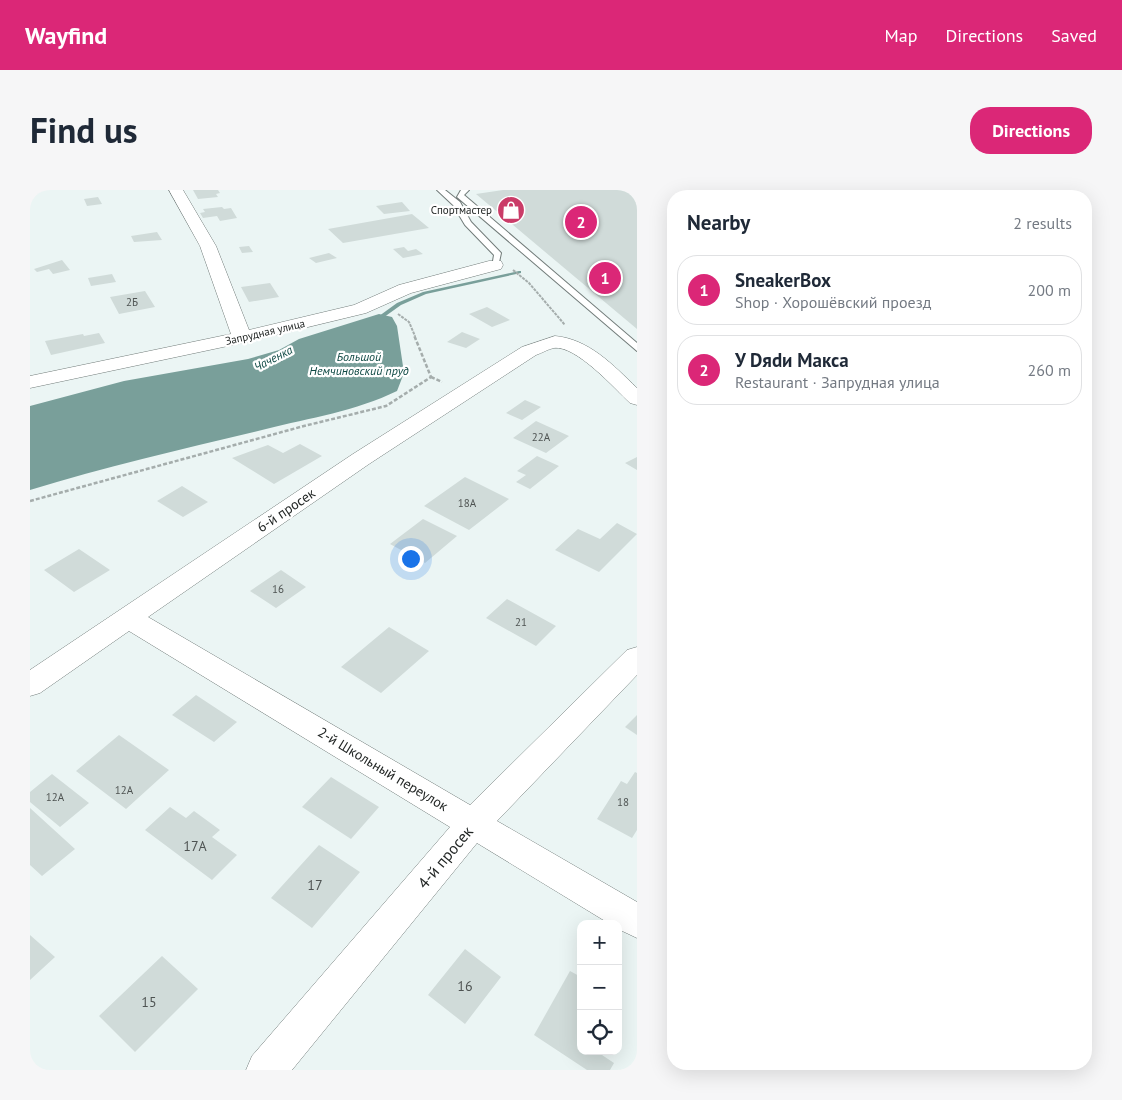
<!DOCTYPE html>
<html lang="en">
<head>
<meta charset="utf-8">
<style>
	:root { --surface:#fff; --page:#f6f6f7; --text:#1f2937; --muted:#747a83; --line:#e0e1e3; --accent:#db2777 }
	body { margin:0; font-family:"PT Sans",sans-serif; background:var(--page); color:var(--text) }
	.controls { position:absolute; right:15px; bottom:15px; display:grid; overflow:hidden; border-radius:10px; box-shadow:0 5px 20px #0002 }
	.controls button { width:45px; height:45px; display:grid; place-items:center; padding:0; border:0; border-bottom:1px solid var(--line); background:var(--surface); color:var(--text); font:25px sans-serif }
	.you { position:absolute; left:380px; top:368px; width:18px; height:18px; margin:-12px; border:4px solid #fff; border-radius:50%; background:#1a73e8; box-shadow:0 0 0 8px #1a73e833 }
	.badge { display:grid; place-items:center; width:32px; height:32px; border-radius:50%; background:var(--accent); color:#fff; font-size:16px; font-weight:700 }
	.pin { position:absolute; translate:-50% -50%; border:2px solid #fff; box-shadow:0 1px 5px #0006 }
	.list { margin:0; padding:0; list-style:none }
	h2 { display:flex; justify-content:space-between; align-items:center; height:65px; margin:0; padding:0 20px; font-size:21px }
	h2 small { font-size:16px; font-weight:400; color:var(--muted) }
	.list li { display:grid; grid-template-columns:32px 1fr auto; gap:15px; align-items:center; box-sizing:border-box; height:70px; margin:0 10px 10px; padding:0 10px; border:1px solid var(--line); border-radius:20px }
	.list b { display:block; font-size:19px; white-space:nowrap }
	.list p { margin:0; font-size:16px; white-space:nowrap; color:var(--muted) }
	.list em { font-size:16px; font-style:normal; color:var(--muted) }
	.icon { flex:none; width:28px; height:28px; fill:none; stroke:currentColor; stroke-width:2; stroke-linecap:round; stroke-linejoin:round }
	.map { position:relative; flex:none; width:607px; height:880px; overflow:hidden; border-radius:20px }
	header { display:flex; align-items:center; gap:30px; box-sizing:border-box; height:70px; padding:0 25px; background:var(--accent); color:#fff }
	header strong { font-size:24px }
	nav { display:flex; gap:28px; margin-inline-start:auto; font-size:18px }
	.intro { display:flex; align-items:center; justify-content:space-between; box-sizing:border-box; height:120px; padding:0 30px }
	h1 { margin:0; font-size:35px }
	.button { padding:12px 22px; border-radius:20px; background:var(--accent); color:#fff; font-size:18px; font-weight:700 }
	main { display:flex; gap:30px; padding:0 30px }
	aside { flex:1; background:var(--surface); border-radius:20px; box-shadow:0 5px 20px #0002 }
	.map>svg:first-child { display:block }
</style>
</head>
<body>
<header>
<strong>Wayfind</strong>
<nav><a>Map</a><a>Directions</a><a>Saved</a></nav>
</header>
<div class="intro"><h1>Find us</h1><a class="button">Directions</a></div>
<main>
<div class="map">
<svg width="607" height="880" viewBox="0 0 607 880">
	<rect width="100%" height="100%" fill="#ebf5f4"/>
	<path fill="#799f9a" d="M349,124l13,3 5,9 7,47 -7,18c-41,20 -87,27 -131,38 -79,19 -159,37 -236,61v-84l94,-25 124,-22 31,-9 20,-11z"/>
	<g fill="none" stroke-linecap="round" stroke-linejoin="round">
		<path fill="#799f9a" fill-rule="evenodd" d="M489,81h2v2l-95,21 -25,11 -21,15 -5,-1 22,-16 26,-11z"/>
	</g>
	<path fill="#d0dbd9" d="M163,0h25l2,3 -4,1 2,3 -20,2z
		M473,0h134v139l-161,-135z
		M68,7l4,7 -15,2 -3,-7z
		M372,12l8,9 -26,3 -8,-8z
		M192,17l2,2 7,-1 6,10 -17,3 -3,-5 -14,2 -3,-5 5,-1 -2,-3z
		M382,24l17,14 -86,15 -15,-14z
		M127,42l5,8 -28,2 -3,-6z
		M219,56l4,6 -11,1 -3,-6z
		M374,57l4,4 8,-2 7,5 -20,4 -10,-9z
		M299,63l8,5 -21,5 -7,-5z
		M32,70l8,10 -17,4 -4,-5 -12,3 -3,-3z
		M82,84l4,8 -25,4 -3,-8z
		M240,93l9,14 -30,5 -8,-15z
		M115,101l10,16 -36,7 -9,-17z
		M457,117l23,13 -18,7 -23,-13z
		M432,142l18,7 -14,9 -19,-6z
		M69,143l6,10 -54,12 -6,-14 38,-7 1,2z
		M495,210l16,7 -19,13 -16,-7z
		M506,231l33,15 -23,17 -33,-15z
		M270,254l22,12 -48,28 -42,-26 36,-13 15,8z
		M507,266l22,10 -29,23 -14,-7 10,-7 -9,-4z
		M607,267v13l-12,-7z
		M435,287l44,22 -40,31 -45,-24z
		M152,296l26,16 -25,15 -26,-16z
		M393,329l34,17 -32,27 -35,-19z
		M587,333l20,11 -38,38 -44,-22 23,-21 22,10z
		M49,359l31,21 -36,22 -30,-22z
		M251,380l25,17 -30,21 -26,-17z
		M477,409l49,27 -20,20 -50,-28z
		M359,437l40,24 -48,42 -40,-26z
		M166,505l41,27 -23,20 -42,-27z
		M607,525v20l-12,-8z
		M89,545l50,35 -43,39 -50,-38z
		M605,582l2,1v57l-5,8 -35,-19 24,-38 6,3z
		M22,584l37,29 -29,24 -30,-25v-10z
		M301,587l48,30 -28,32 -49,-32z
		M140,617l16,11 8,-7 26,19 -8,7 25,18 -25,25 -67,-50z
		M0,618l45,41 -33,27 -12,-11z
		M289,655l41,27 -48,56 -41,-30z
		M0,745l25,22 -25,23z
		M435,759l36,28 -36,47 -37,-29z
		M132,766l36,33 -63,63 -36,-36z
		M540,781l11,6v74h15l18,12 -4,7h-23l-53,-35z"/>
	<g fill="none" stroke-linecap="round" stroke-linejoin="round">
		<g stroke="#727c7a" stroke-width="2">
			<path id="service" d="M407,0h8l15,12 11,20 30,31 -3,14h-6l2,-12 -29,-30 -12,-20z
				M431,0h8l-5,5 173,148v8l-180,-154z"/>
		</g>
		<g stroke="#727c7a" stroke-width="1">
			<path id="minor" d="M139,0h14l33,56 33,84 105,-25 45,-20 90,-24h12l2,4 -2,4 -90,24 -45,20 -124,30 -212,45v-12l201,-42 -31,-88z
				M525,146c34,3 58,29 82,52v17l-7,-2c-15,-14 -54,-58 -76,-55 -6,1 -12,5 -18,7l-167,109 -221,153 322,188 157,-155 10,-3v28l-140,146 140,81v36l-19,-9v-5h-8l-133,-81 -185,227h-46l6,-14 198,-229 -321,-196 -89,62 -10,3v-26l323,-216 169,-107z"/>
		</g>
		<path stroke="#a5adac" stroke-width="2" stroke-dasharray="3 1" stroke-linecap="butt" d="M483,80l16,13 36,42
			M368,124l11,8 6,14"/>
		<path stroke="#a5adac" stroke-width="2.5" stroke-dasharray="4 2" stroke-linecap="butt" d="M401,187l11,5
			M0,311l274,-75 82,-20 45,-29 -17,-42"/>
		<use href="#service" fill="#fff" fill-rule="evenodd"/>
		<use href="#minor" fill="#fff" fill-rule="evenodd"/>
	</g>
	<defs>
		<g id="shop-disc" transform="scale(1.4375)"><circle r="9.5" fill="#ca3c68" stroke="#fff"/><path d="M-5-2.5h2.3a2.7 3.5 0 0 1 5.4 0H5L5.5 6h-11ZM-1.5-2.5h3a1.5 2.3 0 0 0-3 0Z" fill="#fff"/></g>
	</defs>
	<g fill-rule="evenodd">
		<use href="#shop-disc" x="481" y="20"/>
	</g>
	<g text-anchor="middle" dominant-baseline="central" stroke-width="4.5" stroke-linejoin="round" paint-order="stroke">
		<g font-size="11" fill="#222625" stroke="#fff" text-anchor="end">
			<text x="462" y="20">Спортмастер</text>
		</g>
		<g font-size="11" fill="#4e5352">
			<text x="102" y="112">2Б</text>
			<text x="511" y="247">22А</text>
			<text x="437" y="313">18А</text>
			<text x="248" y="399">16</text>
			<text x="491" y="432">21</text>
			<text x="94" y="600">12А</text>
			<text x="25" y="607">12А</text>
			<text x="593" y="612">18</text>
		</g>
		<g font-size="11" fill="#222625" stroke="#fff">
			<text transform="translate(235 142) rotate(-13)">Запрудная улица</text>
		</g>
		<g font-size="12" font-style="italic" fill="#0f4944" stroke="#fff">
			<text x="329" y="166">Большой<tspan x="329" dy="14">Немчиновский пруд</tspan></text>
			<text transform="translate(243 168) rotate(-27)">Чаченка</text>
		</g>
		<g font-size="14" fill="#222625" stroke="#fff">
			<text transform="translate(256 320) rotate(-34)">6-й просек</text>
			<text transform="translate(353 579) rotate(31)">2-й Школьный переулок</text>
		</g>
		<g font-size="14" fill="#4e5352">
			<text x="165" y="656">17А</text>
			<text x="285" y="695">17</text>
			<text x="435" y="796">16</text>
			<text x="119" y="812">15</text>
		</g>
		<g font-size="16" fill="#222625" stroke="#fff">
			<text transform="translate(415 667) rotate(-50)">4-й просек</text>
		</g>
	</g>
</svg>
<div class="controls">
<button>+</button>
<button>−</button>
<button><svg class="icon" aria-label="locate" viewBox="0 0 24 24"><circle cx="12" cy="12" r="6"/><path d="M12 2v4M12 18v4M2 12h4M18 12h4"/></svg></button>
</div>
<div class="you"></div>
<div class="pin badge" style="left:575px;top:88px">1</div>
<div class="pin badge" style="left:551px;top:32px">2</div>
</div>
<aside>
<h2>Nearby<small>2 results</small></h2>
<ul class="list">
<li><span class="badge">1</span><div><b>SneakerBox</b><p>Shop · Хорошёвский проезд</p></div><em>200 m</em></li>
<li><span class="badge">2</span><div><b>У Dяdи Макса</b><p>Restaurant · Запрудная улица</p></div><em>260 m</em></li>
</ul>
</aside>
</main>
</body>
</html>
